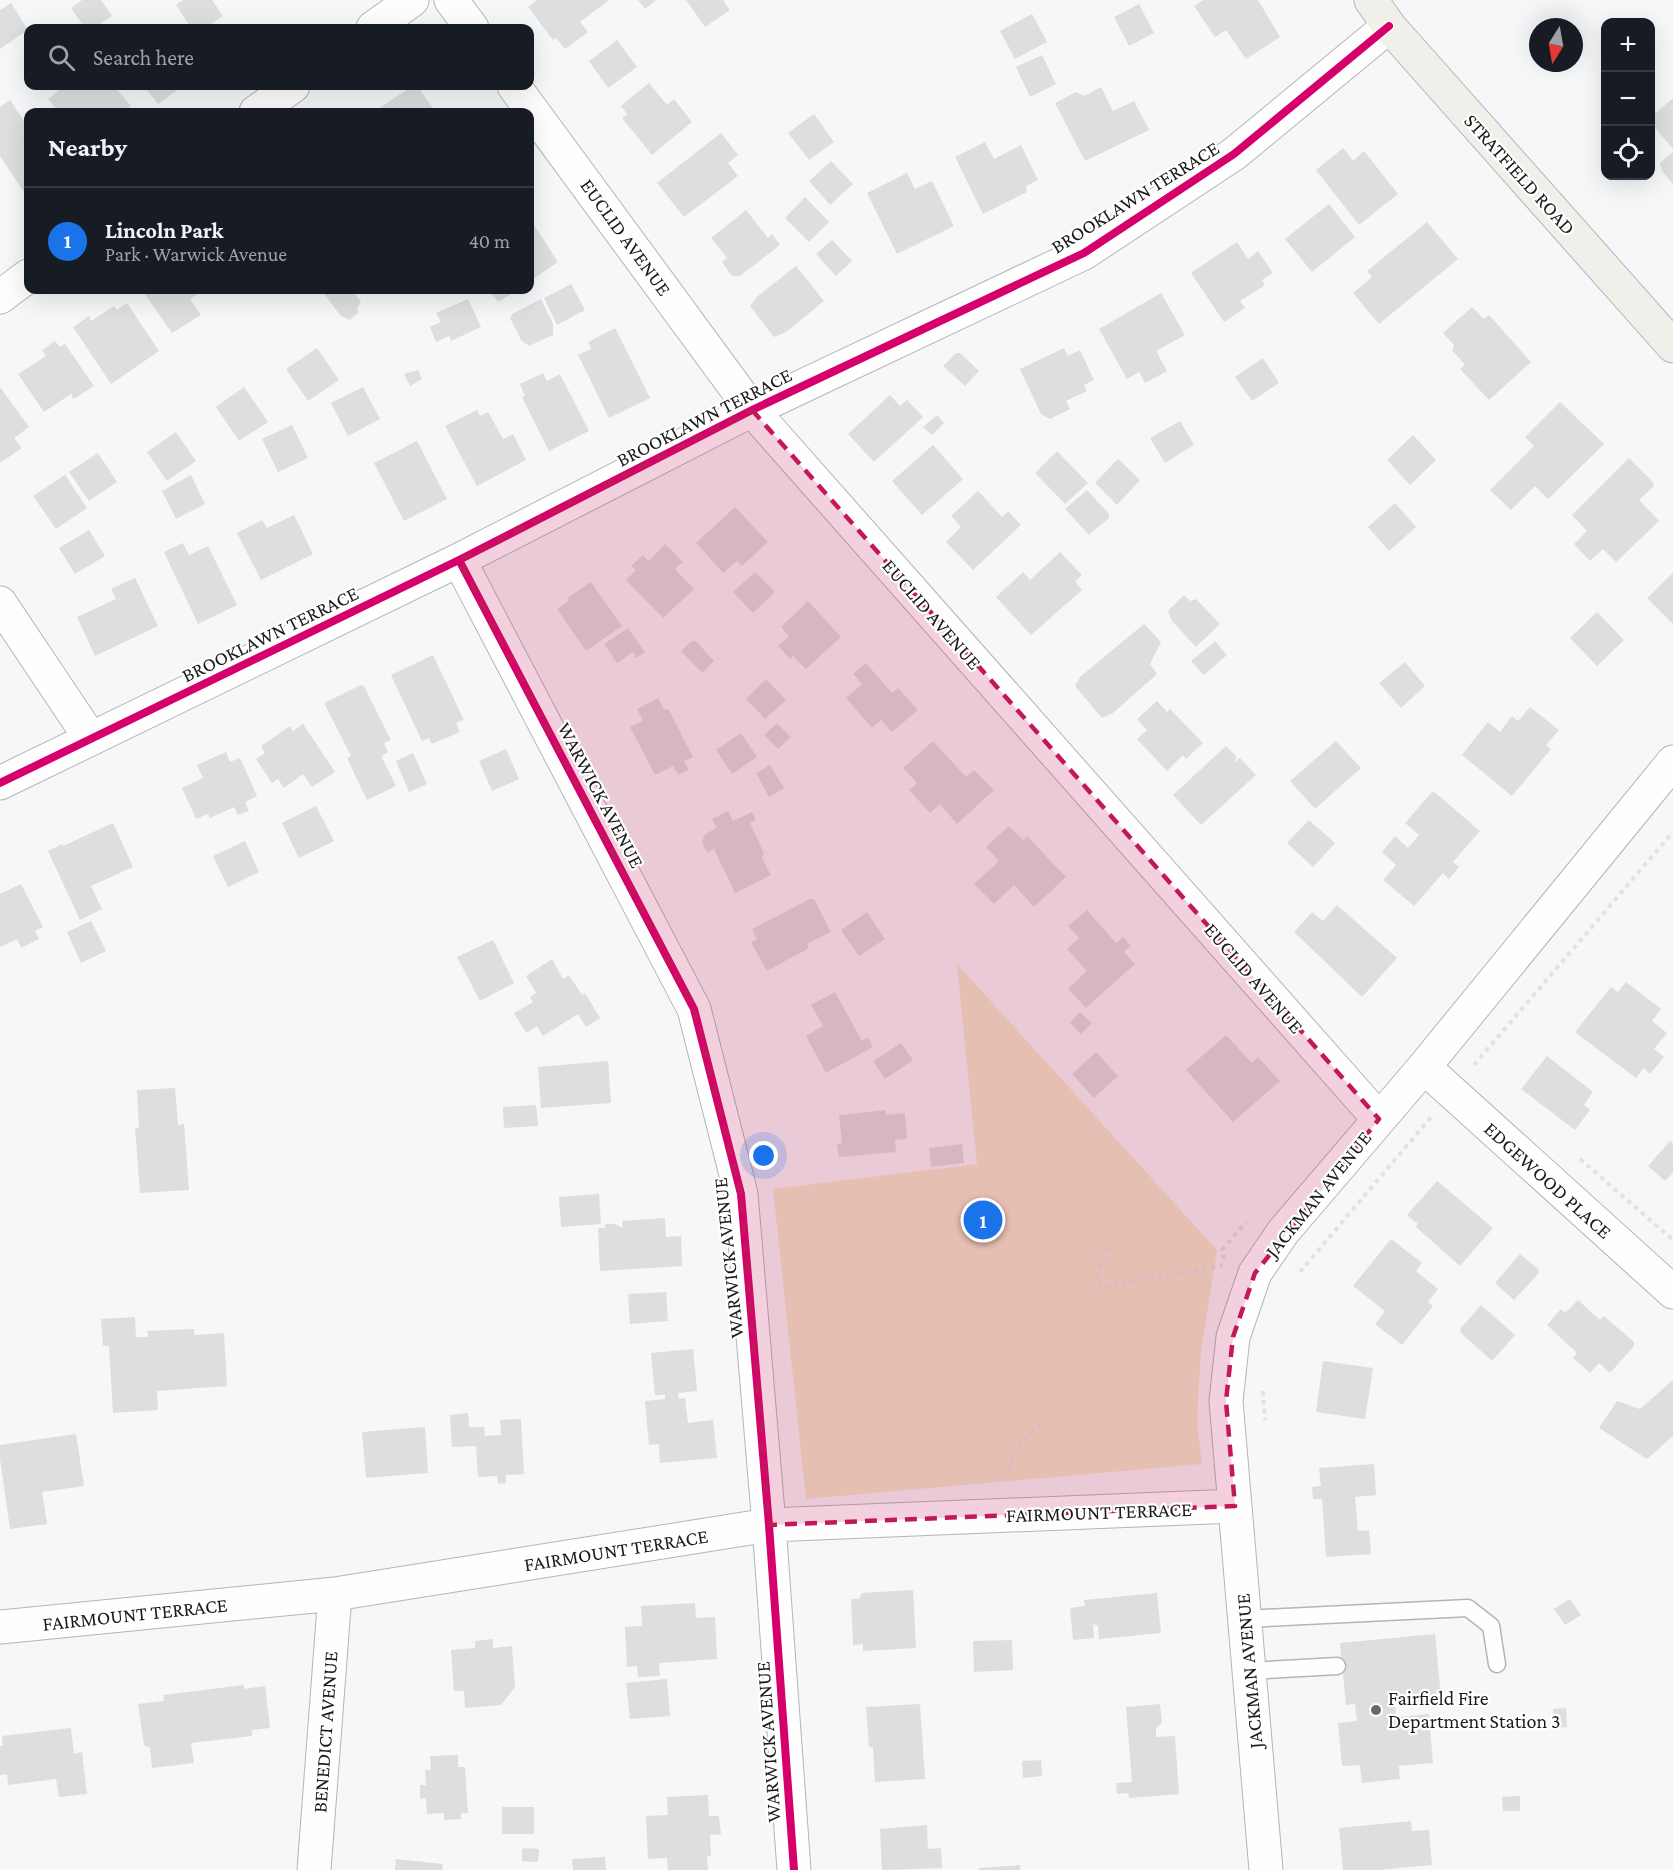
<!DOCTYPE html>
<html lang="en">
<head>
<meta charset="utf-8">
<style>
	:root { --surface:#171b24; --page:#242831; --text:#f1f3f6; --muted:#9ea1a6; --line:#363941; --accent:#1a73e8 }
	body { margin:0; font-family:"Crimson Pro",serif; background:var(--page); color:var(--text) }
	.controls { position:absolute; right:18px; top:18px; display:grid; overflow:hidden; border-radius:12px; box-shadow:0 6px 24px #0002 }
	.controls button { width:54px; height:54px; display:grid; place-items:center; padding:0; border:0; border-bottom:2px solid var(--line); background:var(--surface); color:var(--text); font:30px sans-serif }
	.compass { position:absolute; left:1529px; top:18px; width:54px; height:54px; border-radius:50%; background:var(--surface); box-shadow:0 6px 24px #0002; rotate:191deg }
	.you { position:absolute; left:764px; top:1156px; width:21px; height:21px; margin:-15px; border:4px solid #fff; border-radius:50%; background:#1a73e8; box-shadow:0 0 0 9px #1a73e833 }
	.badge { display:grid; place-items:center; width:39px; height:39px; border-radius:50%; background:var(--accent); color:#fff; font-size:20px; font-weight:700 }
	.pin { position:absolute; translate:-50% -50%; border:3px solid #fff; box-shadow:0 2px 6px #0006 }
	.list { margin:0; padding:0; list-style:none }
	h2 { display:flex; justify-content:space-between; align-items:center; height:78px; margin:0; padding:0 24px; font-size:26px }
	h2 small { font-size:20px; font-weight:400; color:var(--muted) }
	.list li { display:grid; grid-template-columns:39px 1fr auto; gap:18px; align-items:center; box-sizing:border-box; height:108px; padding:0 24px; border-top:2px solid var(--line) }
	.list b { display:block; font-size:22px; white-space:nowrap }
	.list p { margin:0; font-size:20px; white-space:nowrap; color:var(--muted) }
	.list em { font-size:20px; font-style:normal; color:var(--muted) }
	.icon { flex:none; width:33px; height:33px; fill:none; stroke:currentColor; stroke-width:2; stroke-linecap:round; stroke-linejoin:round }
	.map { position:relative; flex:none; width:1673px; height:1870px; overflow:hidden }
	.search { position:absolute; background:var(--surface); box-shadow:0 6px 24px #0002; left:24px; top:24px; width:510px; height:66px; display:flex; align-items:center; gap:15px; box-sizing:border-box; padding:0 21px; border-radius:12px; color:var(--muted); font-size:22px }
	.panel { position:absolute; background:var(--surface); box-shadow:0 6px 24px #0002; left:24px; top:108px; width:510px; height:186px; border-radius:12px }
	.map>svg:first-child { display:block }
</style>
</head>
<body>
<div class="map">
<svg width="1673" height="1870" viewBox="0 0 1673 1870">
	<rect width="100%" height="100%" fill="#f5f7f8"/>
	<path fill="#efe9ca" d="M957,964l260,286 -16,101 -4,70 5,43 -396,35 -33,-310 204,-25z"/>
	<path fill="#dddedf" d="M82,0h19l11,16 -19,12h-8l-14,-20z
		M183,0h29l11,16 -18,12h-14l-15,-23z
		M537,0h72l-29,22 8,10 -23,17 -9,-11 -3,2 -25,-33z
		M638,0h18l-11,9z
		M686,0h37l7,10 -25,17z
		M1203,0h55l22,37 -34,22 -20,-29 -11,7 -21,-31z
		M11,3l17,27 -28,19v-39z
		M1139,4l15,29 -25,13 -15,-29z
		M1032,14l15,28 -32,17 -15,-28z
		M617,40l20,27 -29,21 -19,-27z
		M1042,55l14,29 -26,13 -14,-30z
		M649,83l18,22 7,-6 18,23 -40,33 -30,-37 5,-4 -6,-8z
		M64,86h34l3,3 5,-3h8l17,20 -9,6h-63l-11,-13z
		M144,86h39l-25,18z
		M412,86h5l19,26h-57l-2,-2z
		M1101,87l12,24 21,-10 15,29 -64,31 -30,-58 21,-11 8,4z
		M1673,98v51l-23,-27v-4z
		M10,100l18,27v71l-28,-42v-49z
		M814,114l20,28 -25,18 -21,-27z
		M721,133l17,22 -10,8 10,13 -54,41 -27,-34z
		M985,142l9,17 27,-14 17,35 -12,6 1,6 -44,22 -28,-57z
		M1343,148l10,13 11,-10 34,43 -39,31 -43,-55z
		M1673,152v32l-11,-13 -2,-8z
		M831,161l22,23 -23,21 -21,-24z
		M907,173l8,16 17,-8 22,45 -57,28 -30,-61z
		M805,197l24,25 -20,20 -24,-24z
		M1329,204l26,33 -43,35 -27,-33z
		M746,210l22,28 4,-4 8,11 -40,31h-8l-10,-14 5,-4 -16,-20z
		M1427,222l31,37 -79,65 -26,-31 19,-16 -5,-6z
		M534,225l24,37 -28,19v-53z
		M832,240l20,21 -16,15 -20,-22z
		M1237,242l11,17 10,-8 15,22 -11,7 3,5 -25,16 5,7 -21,14 -33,-49z
		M796,266l28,35 -38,31 -12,5 -24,-31 8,-10z
		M571,284l14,26 -28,15 -13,-27z
		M142,290h62l-14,9 11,16 -29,18z
		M324,290h28l9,12 -4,6 2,4 -9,8 -9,-4 -19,-25z
		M489,290h28l-19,12z
		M1161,293l24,42 -29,16 11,20 -22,12 -6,-11 -12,7 -28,-50z
		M468,299l13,28 -30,14 -2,-5 -13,6 -6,-15 11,-5 -5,-9z
		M541,299l12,25v11l-24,11 -8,-6 -11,-22 2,-4z
		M127,303l32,48 -48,33 -38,-57 16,-11 2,5 23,-15 3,4z
		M1472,307l12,12 5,-4 42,47 -42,38 -29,-31 5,-4 -13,-15 2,-5 -11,-12z
		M615,328l35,70 -41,20 -31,-63 13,-6 -3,-7z
		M55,341l5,6 5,-3 29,42 -20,13 -3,-5 -27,18 -26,-38 28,-18 -4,-6z
		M317,348l22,32 -31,21 -22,-32z
		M1064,348l4,8 12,-6 14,30 -10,5 3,6 -21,10 4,8 -20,10 -9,-5 -21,-45z
		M956,353h4l19,18 -14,15 -22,-20z
		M1263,358l16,25 -27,18 -17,-24z
		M418,370l4,9 -12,7 -6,-12z
		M543,373l4,8 13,-7 29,57 -40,20 -27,-54 3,-1 -5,-12z
		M0,387l29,40 -15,11 8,10 -22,15z
		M244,387l24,35 -29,19 -23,-34z
		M363,387l17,32 -32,17 -17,-33z
		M890,395l10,11 7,-6 16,17 -49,45 -26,-28z
		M1560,402l44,42 -56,55 -13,-13 -24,24 -21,-20 44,-44 -9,-9z
		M477,410l3,6 8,-4 15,27 10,-5 13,26 -49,26 -32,-60z
		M937,415l7,8 -12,12 -9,-8z
		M1180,421l14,24 -29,18 -15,-25z
		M292,425l16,33 -30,14 -16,-33z
		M176,432l20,29 -29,20 -20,-29z
		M1413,435l23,25 -26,25 -23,-25z
		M417,441l30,58 -43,22 -30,-58z
		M933,445l30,34 -41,36 -30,-34z
		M1057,451l31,32 -23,21 -30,-31z
		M98,453l19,29 -28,19 -20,-29z
		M1629,458l24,24 1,4 -15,14 20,21 -43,41 -13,-13 -13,12 -16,-17 13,-13 -15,-16z
		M1118,459l22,21 -23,25 -22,-22z
		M65,475l22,33 -31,21 -23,-33z
		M191,475l14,29 -29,15 -14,-28z
		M1087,490l22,24v4l-20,17 -24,-26z
		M978,491l24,26 6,-6 13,14 -48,45 -27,-28 15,-15 -10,-11z
		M1395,503l21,24 -27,24 -21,-24z
		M735,507l33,35 -26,24 -5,-5 -14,12 -27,-30z
		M294,515l19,39 -52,26 -24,-47 25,-13 5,8z
		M89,530l16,26 -30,18 -16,-26z
		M183,543l6,12 19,-9 29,59 -39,19 -34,-72z
		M665,544l18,18 -8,7 19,20 -31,29 -37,-38 10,-10 -5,-4 12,-11 6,6z
		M1060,552l22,23 -7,6 7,9 -51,45 -35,-38 27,-25 7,8z
		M755,572l20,20 -22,21 -20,-21z
		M1673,573v51l-26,-26z
		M135,578l23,48 -63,30 -18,-39 39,-18 -5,-10z
		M591,582l31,44 -36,25 -29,-42 12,-8 -2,-3z
		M1184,595l6,6 6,-2 24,25 -24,23 -24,-26 -4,-10z
		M808,601l33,36 -35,32 -13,-13 -3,3 -12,-13 11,-10 -8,-9z
		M1597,612l27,28 -27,26 -27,-28z
		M1144,624l17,18 -11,22 7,10 -44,39 -11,5 -27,-32 5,-9z
		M628,628l17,24 -9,6 -3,-6 -16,11 -13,-19z
		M692,641h4l18,20 -12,12 -21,-22z
		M1215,641l12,14 -23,20 -13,-14z
		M433,655l31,65 -8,3 4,9 -28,12 -3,-6 -7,3 -31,-66z
		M1405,662l20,24 -24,22 -22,-25z
		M866,663l26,30 6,-5 20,22 -26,22 -11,-12 -9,8 -26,-30 16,-14 -9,-10z
		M766,679l20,21 -21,19 -19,-20z
		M361,685l3,1 27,54 -7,3 4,9 -5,3 -1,3 14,28 -29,14 -20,-42 4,-2 -27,-53z
		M658,698l6,11 5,1 24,47 -9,4 5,9 -11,5 -5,-9 -18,9 -25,-48 13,-6 -6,-12z
		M1157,701l10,11 3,-3 33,34 -17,16 -3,-4 -16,16 -30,-32 10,-9 -10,-11z
		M1530,707l29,23 -13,15 5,4 -39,47 -50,-41 26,-33 12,10 12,-16 6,5z
		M777,723l14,14 -13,12 -14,-14z
		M303,724l32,48 -23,15 -9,-13 -19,14 -6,-9 -6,4 -16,-24 9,-6 -4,-7 29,-20 3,5z
		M741,733l16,24 -25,17 -16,-24z
		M933,741l33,36 8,-7 20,20 -37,34 -17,-20 -10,9 -21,-23 8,-7 -14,-15z
		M1336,741l25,27 -46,41 -25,-28z
		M1226,746l10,10 -1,6 5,-4 16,17 -55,50 -28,-30z
		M506,749l13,30 -27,12 -13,-30z
		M226,752l4,10 10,-4 17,38 -12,6 4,9 -11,4 -4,-8 -24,11 -2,-4 -12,5 -14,-31 21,-10 -6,-13z
		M413,753l14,31 -18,8 -13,-31z
		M770,765l14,23 -15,9 -13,-24z
		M1433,791l47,40 -27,31 6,5 -10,12 -6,-6 -29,33 -31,-26 13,-15 -14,-13 13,-16 13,12 11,-13 -14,-12z
		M316,806l18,35 -35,17 -17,-35z
		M728,811l5,10 19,-9 4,8 -6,3 14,30 -2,5 9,17 -36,18 -21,-44 -7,4 -5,-11 3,-8 12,-6 -5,-9z
		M1309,820l26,23 -22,24 -26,-24z
		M113,823l20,44 -42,19 11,23 -22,11 -32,-69 14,-7 1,2z
		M1009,826l14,14 4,-4 39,41 -32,30 -20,-22 -20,19 -20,-20 25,-23 -13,-14z
		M245,841l14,31 -31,15 -15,-31z
		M21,884l22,43 -8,4 4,8 -18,9 -4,-9 -17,8v-53z
		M810,899h4l17,33 -24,12 2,4 -42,23 -16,-29 6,-3 -5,-10z
		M1337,905l60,53 -35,39 -68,-65 18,-20 11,9z
		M1087,910l29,33 7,-6 8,9 -7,6 11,12 -49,44 -18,-19 19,-18 -20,-22 12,-11 -11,-12z
		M867,912l18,27 -26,17 -18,-26z
		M91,921l15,30 -25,12 -14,-31z
		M493,940l21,43 -34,18 -23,-44z
		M552,959l11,20 6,-4 13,20 3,-2 15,25 -14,9 -8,-13 -35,22 -6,-10 -11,7 -12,-20 19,-11 -3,-5 6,-4 -10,-17z
		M1626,982l35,27 -9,12 15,12 -13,16 10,8 -14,17 -6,-6 -8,10 -61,-46 36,-45 7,5z
		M835,992l27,49 6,-4 5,10 -47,26 -20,-37 17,-10 -12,-21z
		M1080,1012l12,11 -11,11 -11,-11z
		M1226,1035l26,28 6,-6 22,24 -47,41 -47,-52z
		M901,1043l12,17 -28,19 -12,-18z
		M1096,1052l22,24 -24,22 -22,-24z
		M1547,1056l46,36 -9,13 6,5 -15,20 -54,-41z
		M608,1061l3,42 -70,5 -3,-41z
		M175,1088l3,37 6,-1 5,66 -49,3 -5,-65h4l-2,-38z
		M536,1105l2,21 -34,2 -1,-21z
		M886,1110v5l19,-2 2,26 -12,1 1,12 -57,5 -2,-13h5l-3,-29z
		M1670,1141l3,2v30l-8,8 -17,-15z
		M962,1144l2,19 -33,4 -2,-19z
		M1437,1181l56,47 -33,38 -44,-39 2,-3 -11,-9z
		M599,1194l2,30 -40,3 -2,-30z
		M665,1218l1,19 15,-1 1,30 -82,5 -2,-43h7v-4h10l8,4 -1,-7z
		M1391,1239l31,24 -6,8 22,18 -10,13 5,4 -31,39 -27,-21 10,-13 -32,-25z
		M1520,1254l18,15 1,4 -25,27 -19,-17z
		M666,1292l2,29 -38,3 -2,-30z
		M1578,1300l22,20 4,-4 30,26v4l-24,27 -11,-10 -9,10 -17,-15 4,-5 -30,-28 14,-16 4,4z
		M1481,1305l34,30 -23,26 -32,-29 1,-4z
		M135,1317l1,20h12l-1,-6 47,-2v6l30,-2 3,53 -70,5 1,19 -45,3 -4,-67h-6l-2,-27z
		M693,1349l4,42 -19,2 1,6 6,-1 3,25 25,-3 4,38 -57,5 -1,-19 -10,1 -4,-44 20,-2v-4h-10l-4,-42z
		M1323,1361l50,7 -8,51 -49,-7z
		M1673,1380v56l-26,23 -48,-31 18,-27 23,8z
		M468,1413l1,14h15l1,9 16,-1 -1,-15 21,-1 3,55 -18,1v8l-8,1 -1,-8 -19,1 -2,-31 -24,1 -2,-32z
		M425,1427l3,46 -62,5 -4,-46z
		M76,1434l8,52 -42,6 5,32 -37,5 -10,-70v-14z
		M1374,1464l2,31 -21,2 3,34 11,-1 2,24 -45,3 -4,-58h-9l-1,-12 9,-1 -2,-18z
		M913,1590l3,58 -53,3v-7l-10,1 -2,-46h8l3,-6z
		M1157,1593l4,40 -62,6 -1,-13 -5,-2 1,14 -21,2 -3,-32 15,-2 -1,-6z
		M1570,1599l11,16 -16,10 -11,-16z
		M695,1603l1,15 19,-1 2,42 -58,4 1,13 -22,1 -1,-11 -10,1 -2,-40 17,-1 -1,-20z
		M1435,1634l6,62 -46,5 1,16 33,-3 4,49 -34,3 1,13 -38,4 -2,-18 -18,1 -4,-43 19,-2 -2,-17 -9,1 -6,-62z
		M493,1639v9l19,-2 3,41 -14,18 -36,3 -1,-17h-10l-3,-41 24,-2v-7z
		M1012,1640l1,30 -39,2 -1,-31z
		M667,1679l3,37 -40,3 -4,-36z
		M244,1685v4l21,-3 5,42 -18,2v6l-61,7 3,20 -42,5 -2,-20 -6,-3 -6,-41 26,-3 -1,-6z
		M920,1704l5,75 -50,3 -2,-35h-4l-3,-40z
		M1160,1704l2,19 -6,5v9l19,-1 4,58 -50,4 -1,-5 -11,1 -1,-11 16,-1 -6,-75z
		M1566,1708l1,19 -12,1 -2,-19z
		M71,1728l3,26 8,-2 5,42 -28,3 -3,-18 -48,6 -1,-11 -7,1v-29h3l-1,-10z
		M458,1755v12h7l3,46h-7v6l-17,1v-7l-17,1 -1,-16 -6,1v-14h6l-1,-15h6l-1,-14z
		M1041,1760l1,16 -19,2 -1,-17z
		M708,1795l1,21h10l2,18 -11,1 1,21h-4l1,14h-40l-1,-12 -19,1 -2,-43 22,-1 -1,-18z
		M1520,1796v15h-17l-1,-14z
		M502,1807h32v27h-32z
		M1411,1821l1,10 17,-1 3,35 -54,5h-35l-4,-42z
		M927,1825l1,24 13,-1 1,20 -60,2 -2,-41z
		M526,1848l13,1 -1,13 -16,-1v-12z
		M605,1857l1,13h-33l-1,-11z
		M396,1859l47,5 -1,6h-47z
		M1020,1865v5h-41v-2z"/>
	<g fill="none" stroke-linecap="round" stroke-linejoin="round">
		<g stroke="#b4b5b6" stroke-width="19">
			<path id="lane" d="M1244,1619l224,-11 23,18 6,38
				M1249,1671l88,-5"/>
		</g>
		<g stroke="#b4b5b6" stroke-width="35">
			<path id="street" d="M451,0l21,28
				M373,28l39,-28
				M514,86l238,324 627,709
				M256,112l37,-26
				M0,297l28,-21
				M459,560l235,449 47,185 28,331 25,345
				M0,603l91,136
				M0,783l459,-223 293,-150 332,-157 150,-99 155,-128
				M1424,1067l249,225
				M0,1627l335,-33 434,-69 466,-19
				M314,1870l21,-276
				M1266,1870l-40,-469 7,-64 22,-64 28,-41 141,-165 249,-305"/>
		</g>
		<g stroke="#b4b5b6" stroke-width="35">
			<path id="secondary" d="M1371,0l18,26 284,320"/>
		</g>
		<path stroke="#e1e3e3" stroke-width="4" stroke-dasharray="4.5 4.5" stroke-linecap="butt" d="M1474,1065l199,-233
			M1580,1159l93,81
			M1107,1247l-9,28 4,12 121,-22
			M1224,1259l-2,-9 24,-28
			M1300,1272l131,-155
			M1263,1391l2,29
			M1008,1481c3,-25 13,-42 34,-56"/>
		<use href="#lane" stroke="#fefefe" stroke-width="16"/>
		<use href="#street" stroke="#fefefe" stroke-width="33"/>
		<use href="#secondary" stroke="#f0efea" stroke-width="33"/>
		<g stroke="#fff" stroke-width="11">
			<path id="cycleway" d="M459,560l235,449 47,185 28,331 25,345
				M0,783l459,-223 293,-150 332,-157 150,-99 155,-128"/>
		</g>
		<use href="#cycleway" stroke="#d6006c" stroke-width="8"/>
	</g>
	<path fill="#c2185b" fill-opacity="0.2" stroke="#c2185b" stroke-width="4.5" stroke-dasharray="12 8" stroke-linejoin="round" d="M752,410l627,709 -124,154 -22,64 -7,64 9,105 -466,19 -28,-331 -47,-185 -235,-449z"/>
	<circle fill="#676869" stroke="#fff" stroke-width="2" cx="1376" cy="1710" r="6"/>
	<g text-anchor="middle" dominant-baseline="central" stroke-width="4.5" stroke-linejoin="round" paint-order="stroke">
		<g font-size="20" fill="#1a1b1c" stroke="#fff">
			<text transform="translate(1520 174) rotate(48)">STRATFIELD ROAD</text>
			<text transform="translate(1135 197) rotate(-32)">BROOKLAWN TERRACE</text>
			<text transform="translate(626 237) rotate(54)">EUCLID AVENUE</text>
			<text transform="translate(704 417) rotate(-27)">BROOKLAWN TERRACE</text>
			<text transform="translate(932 614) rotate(49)">EUCLID AVENUE</text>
			<text transform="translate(270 634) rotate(-26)">BROOKLAWN TERRACE</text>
			<text transform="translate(601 795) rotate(62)">WARWICK AVENUE</text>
			<text transform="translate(1254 978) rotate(49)">EUCLID AVENUE</text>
			<text transform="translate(1548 1180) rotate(42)">EDGEWOOD PLACE</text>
			<text transform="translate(1318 1194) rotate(-51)">JACKMAN AVENUE</text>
			<text transform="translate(728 1258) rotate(-96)">WARWICK AVENUE</text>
			<text transform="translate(1099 1512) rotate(-2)">FAIRMOUNT TERRACE</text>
			<text transform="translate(616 1550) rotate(-9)">FAIRMOUNT TERRACE</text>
			<text transform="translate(135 1614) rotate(-6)">FAIRMOUNT TERRACE</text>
			<text transform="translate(1249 1671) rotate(-95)">JACKMAN AVENUE</text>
			<text transform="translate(325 1732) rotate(-86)">BENEDICT AVENUE</text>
			<text transform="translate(768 1742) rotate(-94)">WARWICK AVENUE</text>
		</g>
		<g font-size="20" fill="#1a1b1c" stroke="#fff" text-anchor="start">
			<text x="1388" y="1698">Fairfield Fire<tspan x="1388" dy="23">Department Station 3</tspan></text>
		</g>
	</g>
</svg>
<div class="controls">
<button>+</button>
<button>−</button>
<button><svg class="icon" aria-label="locate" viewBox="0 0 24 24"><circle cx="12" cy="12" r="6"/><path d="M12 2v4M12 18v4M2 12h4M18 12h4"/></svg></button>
</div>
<svg class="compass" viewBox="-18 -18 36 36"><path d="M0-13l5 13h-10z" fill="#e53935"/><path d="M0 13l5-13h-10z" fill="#9ea1a6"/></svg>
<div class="you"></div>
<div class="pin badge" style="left:983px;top:1220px">1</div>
<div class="search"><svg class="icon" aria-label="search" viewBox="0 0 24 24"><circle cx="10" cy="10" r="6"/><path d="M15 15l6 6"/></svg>Search here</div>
<section class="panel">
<h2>Nearby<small></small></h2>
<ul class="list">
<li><span class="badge">1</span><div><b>Lincoln Park</b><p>Park · Warwick Avenue</p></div><em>40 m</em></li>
</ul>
</section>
</div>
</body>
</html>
